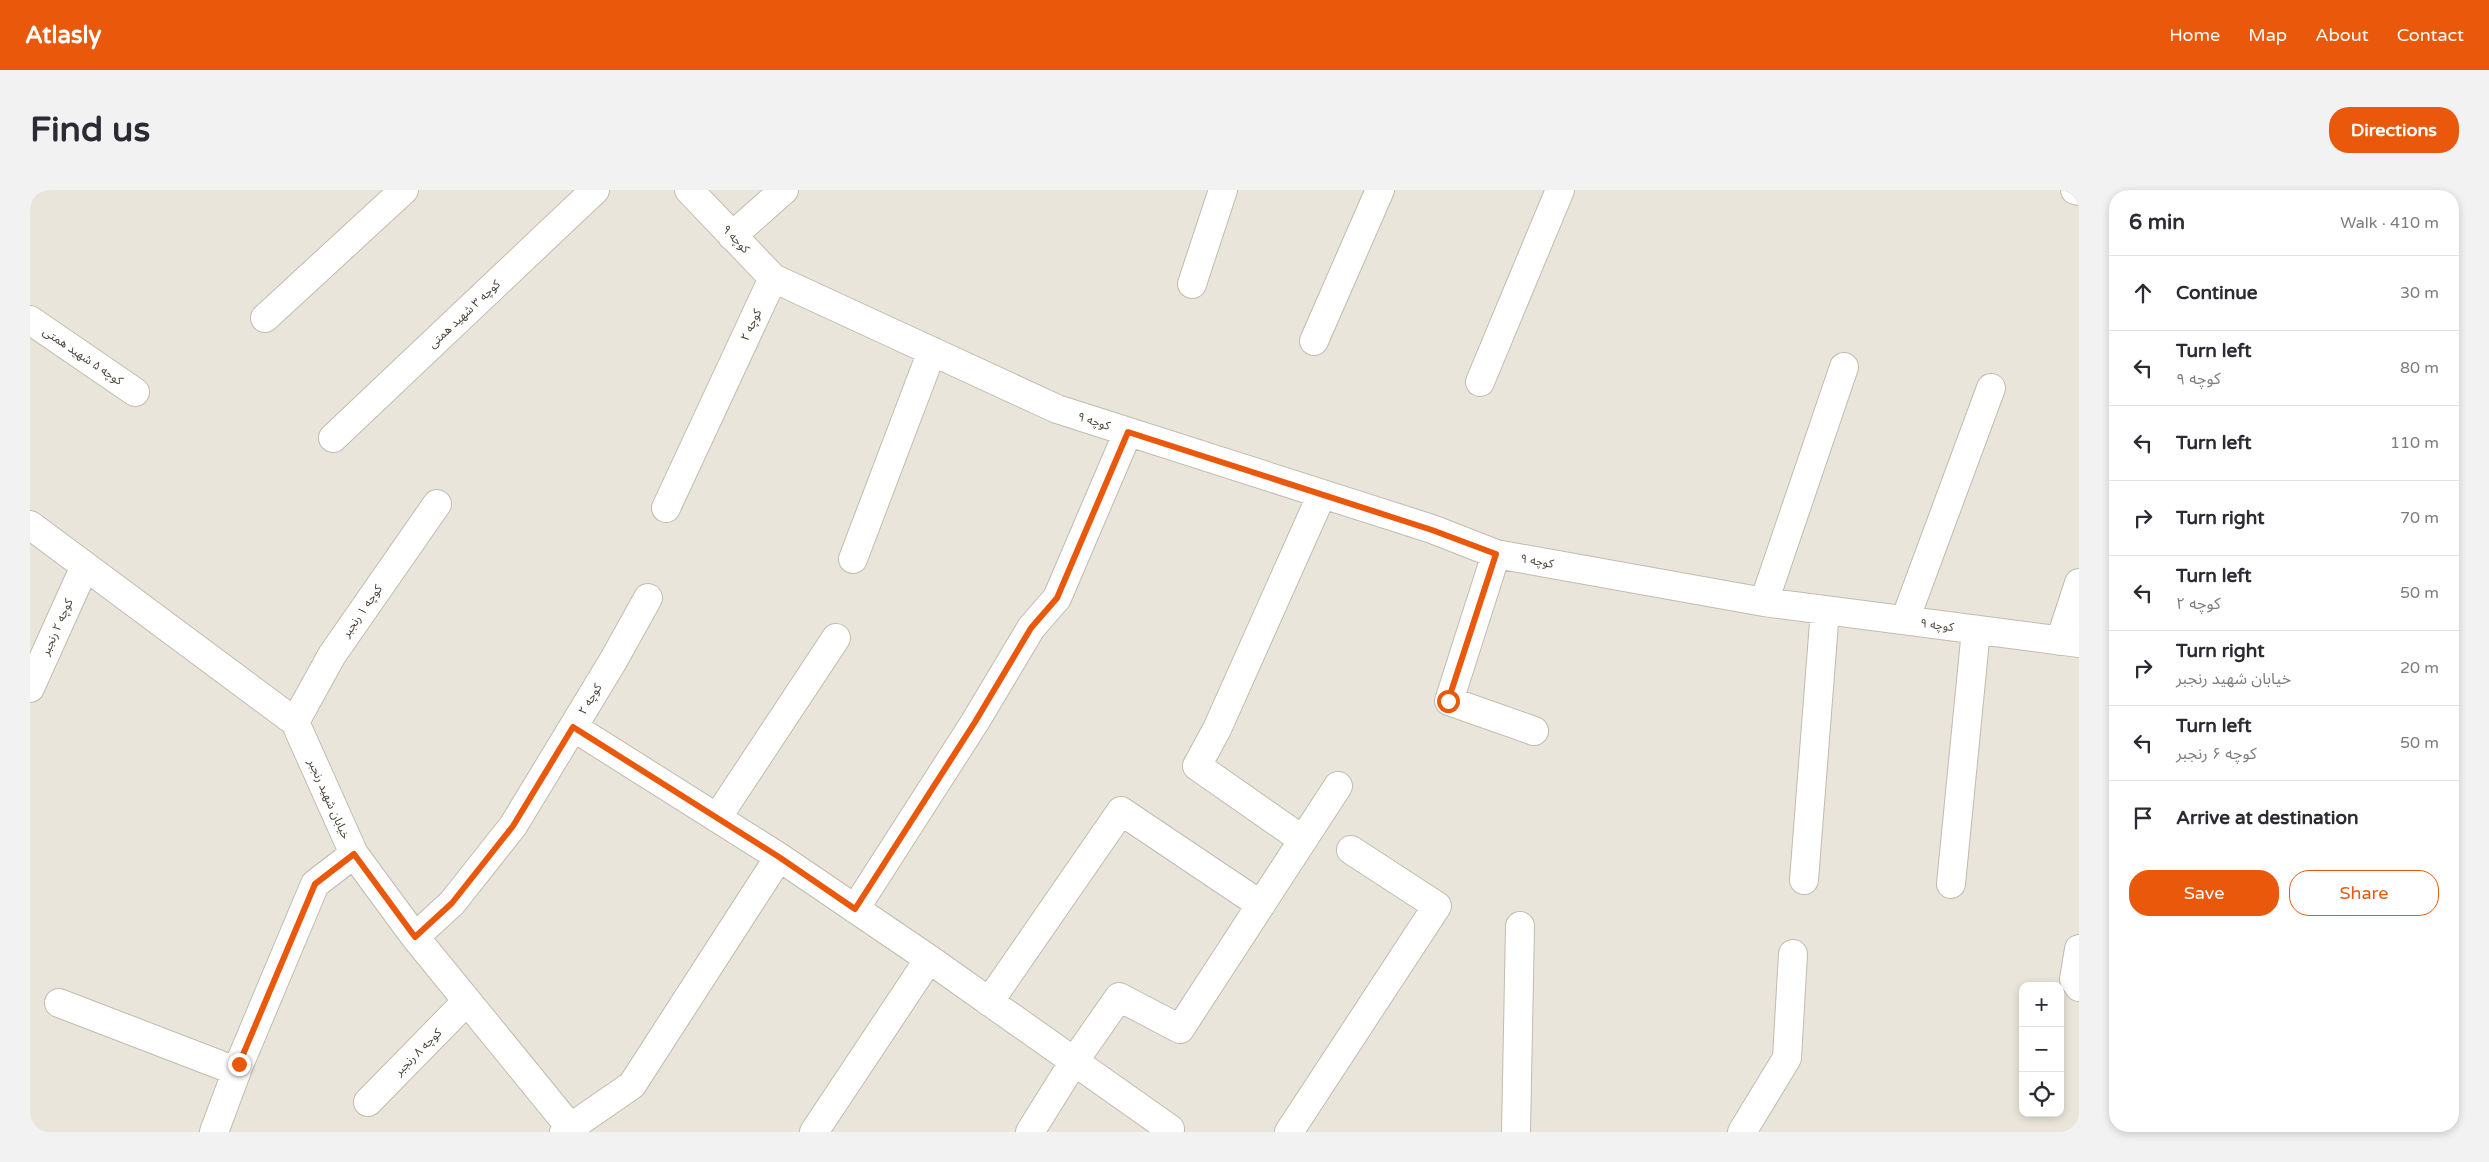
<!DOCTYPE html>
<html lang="en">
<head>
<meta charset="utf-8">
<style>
	:root { --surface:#fff; --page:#f2f2f3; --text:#2b2b33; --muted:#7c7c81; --line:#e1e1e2; --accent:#ea580c }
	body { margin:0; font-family:"Varela Round","Noto Sans Arabic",sans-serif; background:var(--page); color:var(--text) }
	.controls { position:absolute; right:15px; bottom:15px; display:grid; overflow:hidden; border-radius:10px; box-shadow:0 2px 8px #0003 }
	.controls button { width:45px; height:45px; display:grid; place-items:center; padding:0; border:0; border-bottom:1px solid var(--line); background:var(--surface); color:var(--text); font:25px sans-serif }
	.stop { position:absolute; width:15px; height:15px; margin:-11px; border:4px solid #ea580c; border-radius:50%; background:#fff }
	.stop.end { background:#ea580c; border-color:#fff; box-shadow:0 1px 5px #0008 }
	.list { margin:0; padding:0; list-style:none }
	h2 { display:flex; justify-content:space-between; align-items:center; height:65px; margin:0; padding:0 20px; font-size:21px }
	h2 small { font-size:16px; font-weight:400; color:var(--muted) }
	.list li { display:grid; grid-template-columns:32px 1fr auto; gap:15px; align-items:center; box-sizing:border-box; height:75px; padding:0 20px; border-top:1px solid var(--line) }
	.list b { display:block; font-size:19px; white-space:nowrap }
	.list p { margin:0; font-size:16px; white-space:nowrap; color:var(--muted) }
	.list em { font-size:16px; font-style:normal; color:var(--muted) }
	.actions { display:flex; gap:10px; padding:15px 20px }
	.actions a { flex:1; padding:11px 0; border:1px solid var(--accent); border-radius:20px; text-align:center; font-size:18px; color:var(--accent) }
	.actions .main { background:var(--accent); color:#fff }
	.icon { flex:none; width:28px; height:28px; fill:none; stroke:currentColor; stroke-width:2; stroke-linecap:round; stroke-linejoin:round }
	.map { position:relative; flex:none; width:2049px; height:942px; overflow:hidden; border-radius:20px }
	header { display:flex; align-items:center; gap:30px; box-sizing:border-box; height:70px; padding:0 25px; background:var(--accent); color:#fff }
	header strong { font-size:24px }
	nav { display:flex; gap:28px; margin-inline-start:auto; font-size:18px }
	.intro { display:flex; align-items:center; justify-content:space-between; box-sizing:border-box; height:120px; padding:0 30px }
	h1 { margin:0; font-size:35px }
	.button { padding:12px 22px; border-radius:20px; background:var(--accent); color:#fff; font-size:18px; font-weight:700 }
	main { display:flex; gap:30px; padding:0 30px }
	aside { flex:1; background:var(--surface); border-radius:20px; box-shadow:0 2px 8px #0003 }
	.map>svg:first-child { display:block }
</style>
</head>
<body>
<header>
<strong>Atlasly</strong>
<nav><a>Home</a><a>Map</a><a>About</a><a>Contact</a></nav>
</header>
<div class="intro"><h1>Find us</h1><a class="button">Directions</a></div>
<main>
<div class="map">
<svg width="2049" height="942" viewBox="0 0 2049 942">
	<rect width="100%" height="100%" fill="#f6f3ec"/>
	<path fill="#eae5da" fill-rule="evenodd" d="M0,0h2049v942h-2049zM1993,796h37v127h-37z"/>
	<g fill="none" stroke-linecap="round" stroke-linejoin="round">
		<g stroke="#c2bbae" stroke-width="30">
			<path id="minor" d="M659,0l84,88 284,131 375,120 64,25 268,48 315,41
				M2045,0l4,1
				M702,46l52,-46
				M1162,94l31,-94
				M235,128l139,-128
				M0,130l105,72
				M1284,151l66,-151
				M1450,192l80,-192
				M303,248l262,-248
				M636,318l107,-230
				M0,335l265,197 59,132 61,83 159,195
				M1466,364l-47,147 85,30
				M823,369l79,-208
				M1734,412l80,-235
				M1875,430l86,-232
				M2030,451l19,-58
				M0,498l55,-122
				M265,532l37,-67 105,-151
				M543,537l206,130 150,102 241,170
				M687,628l119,-180
				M1273,650l-106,-74 20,-37 105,-235
				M1774,690l21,-270
				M1921,694l25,-254
				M825,719l120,-187 56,-94 26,-30 71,-166
				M385,747l37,-34 61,-77 100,-165 35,-63
				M2049,759l-5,30 5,8
				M959,812l132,-191 140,94
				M29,813l177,68
				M338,912l99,-101
				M184,942l25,-67 76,-181 39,-30
				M534,942l68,-47 147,-228
				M784,942l115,-173
				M1000,942l43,-69 46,-66 61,32 158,-243
				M1259,942l148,-226 -86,-56
				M1486,942l4,-206
				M1712,942l45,-74 6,-104"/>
		</g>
		<use href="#minor" stroke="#fff" stroke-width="28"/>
	</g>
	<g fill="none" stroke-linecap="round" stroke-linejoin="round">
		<path stroke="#ea580c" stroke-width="6" d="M209,874l76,-180 39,-30 61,83 37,-34 61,-77 60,-99 206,130 76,52 120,-187 56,-94 26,-30 71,-166 304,98 64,24 -48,147"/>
	</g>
	<g text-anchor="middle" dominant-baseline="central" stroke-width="4" stroke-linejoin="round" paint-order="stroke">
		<g font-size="12" fill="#4b4439" stroke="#fff">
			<text transform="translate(706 49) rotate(46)">کوچه ۹</text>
			<text transform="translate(434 124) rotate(-43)">کوچه ۳ شهید همتی</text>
			<text transform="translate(721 135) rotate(-65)">کوچه ۲</text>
			<text transform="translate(53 166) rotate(34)">کوچه ۵ شهید همتی</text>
			<text transform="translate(1064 231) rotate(18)">کوچه ۹</text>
			<text transform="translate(1507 371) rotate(10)">کوچه ۹</text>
			<text transform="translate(332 421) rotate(-55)">کوچه ۱ رنجبر</text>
			<text transform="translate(1907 435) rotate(8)">کوچه ۹</text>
			<text transform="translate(27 437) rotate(-66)">کوچه ۲ رنجبر</text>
			<text transform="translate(560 509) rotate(-59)">کوچه ۲</text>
			<text transform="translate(299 609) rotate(66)">خیابان شهید رنجبر</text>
			<text transform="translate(388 862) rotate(-45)">کوچه ۸ رنجبر</text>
		</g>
	</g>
</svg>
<div class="controls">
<button>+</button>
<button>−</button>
<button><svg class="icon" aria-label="locate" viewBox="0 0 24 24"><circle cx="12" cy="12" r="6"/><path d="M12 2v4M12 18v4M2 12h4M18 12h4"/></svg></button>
</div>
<div class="stop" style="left:1418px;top:511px"></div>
<div class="stop end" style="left:209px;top:874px"></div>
</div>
<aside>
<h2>6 min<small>Walk · 410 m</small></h2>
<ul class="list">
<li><svg class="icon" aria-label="ahead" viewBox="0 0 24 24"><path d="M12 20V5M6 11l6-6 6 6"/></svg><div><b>Continue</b></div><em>30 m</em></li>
<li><svg class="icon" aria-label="left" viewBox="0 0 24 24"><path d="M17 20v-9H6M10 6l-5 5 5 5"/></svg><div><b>Turn left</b><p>کوچه ۹</p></div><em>80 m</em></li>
<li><svg class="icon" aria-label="left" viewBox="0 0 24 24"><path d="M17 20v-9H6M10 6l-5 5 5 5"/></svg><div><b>Turn left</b></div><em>110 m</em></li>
<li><svg class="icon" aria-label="right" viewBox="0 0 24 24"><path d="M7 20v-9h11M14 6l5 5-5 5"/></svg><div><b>Turn right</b></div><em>70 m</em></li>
<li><svg class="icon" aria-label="left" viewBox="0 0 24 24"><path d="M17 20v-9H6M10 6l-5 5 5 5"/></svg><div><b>Turn left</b><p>کوچه ۲</p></div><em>50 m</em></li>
<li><svg class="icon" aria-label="right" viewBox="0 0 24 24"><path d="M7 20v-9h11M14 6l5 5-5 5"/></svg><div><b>Turn right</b><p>خیابان شهید رنجبر</p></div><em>20 m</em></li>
<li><svg class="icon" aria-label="left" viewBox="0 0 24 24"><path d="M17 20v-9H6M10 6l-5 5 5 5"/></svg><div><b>Turn left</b><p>کوچه ۶ رنجبر</p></div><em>50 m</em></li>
<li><svg class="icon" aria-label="arrive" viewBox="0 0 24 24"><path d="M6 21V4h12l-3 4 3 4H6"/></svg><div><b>Arrive at destination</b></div></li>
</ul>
<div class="actions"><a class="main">Save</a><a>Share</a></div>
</aside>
</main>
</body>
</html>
